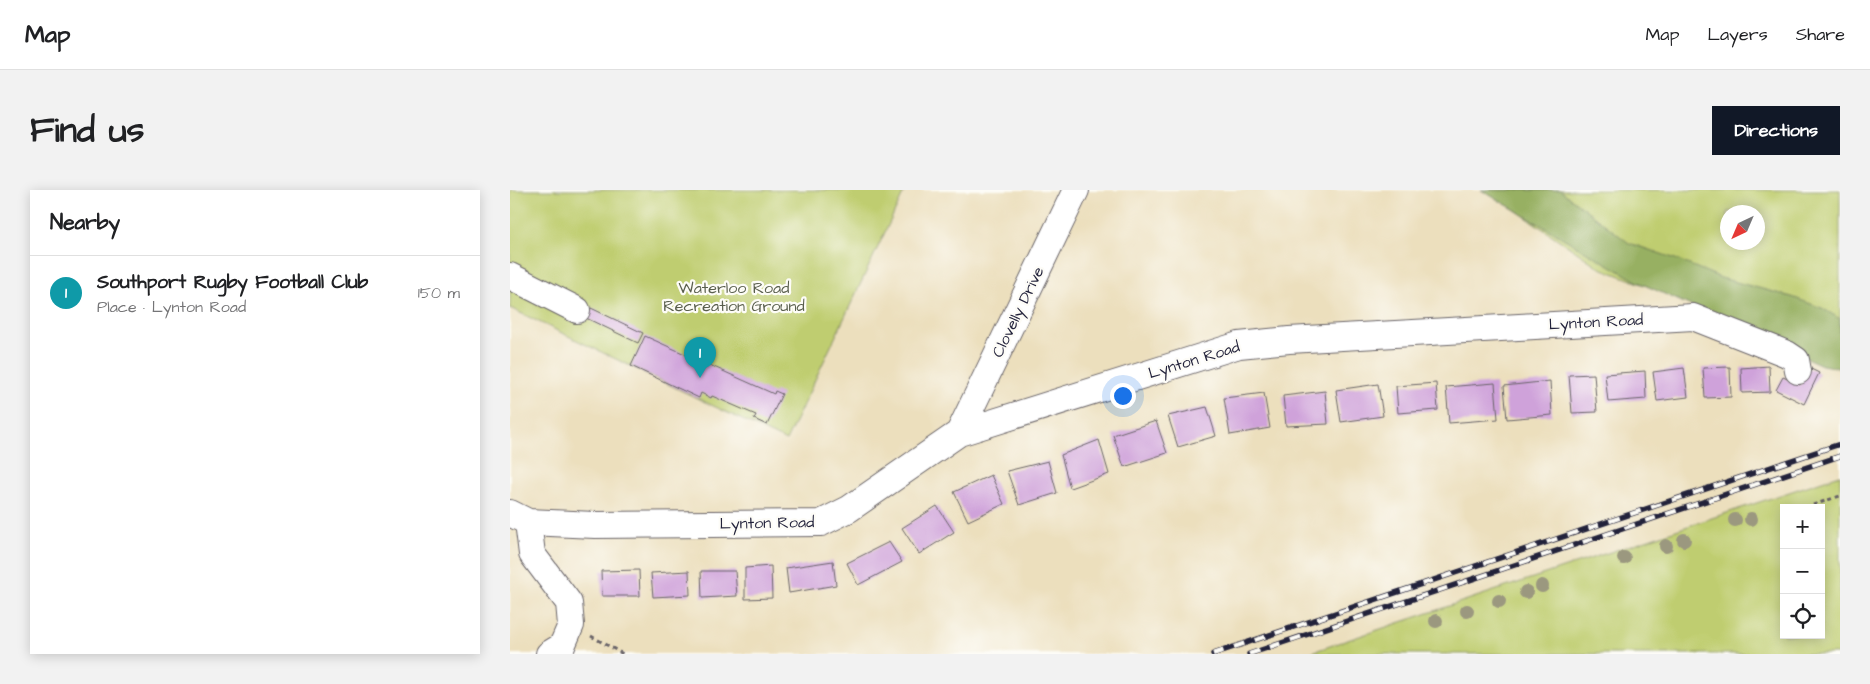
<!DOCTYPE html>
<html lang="en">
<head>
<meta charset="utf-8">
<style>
	:root { --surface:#fff; --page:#f2f2f2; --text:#202124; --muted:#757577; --line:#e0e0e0; --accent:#111827 }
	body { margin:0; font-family:"Architects Daughter",sans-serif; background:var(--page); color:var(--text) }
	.controls { position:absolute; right:15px; bottom:15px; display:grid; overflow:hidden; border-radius:0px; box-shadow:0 2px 12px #0003 }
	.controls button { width:45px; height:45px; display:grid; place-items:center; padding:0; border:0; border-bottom:1px solid var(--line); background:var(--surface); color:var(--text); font:25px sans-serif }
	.compass { position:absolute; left:1210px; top:15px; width:45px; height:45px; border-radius:50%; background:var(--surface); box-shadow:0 2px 12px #0003; rotate:224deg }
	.you { position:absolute; left:612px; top:205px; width:18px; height:18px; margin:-12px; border:4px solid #fff; border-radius:50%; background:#1a73e8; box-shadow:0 0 0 8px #1a73e833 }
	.badge { display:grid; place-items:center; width:32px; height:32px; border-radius:50%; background:var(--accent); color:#fff; font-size:16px; font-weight:700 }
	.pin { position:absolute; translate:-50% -41px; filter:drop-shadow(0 1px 2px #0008) }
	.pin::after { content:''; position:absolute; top:26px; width:18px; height:15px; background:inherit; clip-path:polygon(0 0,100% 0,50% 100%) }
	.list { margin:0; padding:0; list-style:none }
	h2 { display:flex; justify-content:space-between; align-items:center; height:65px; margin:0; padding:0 20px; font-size:21px }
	h2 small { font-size:16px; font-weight:400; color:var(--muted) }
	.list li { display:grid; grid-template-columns:32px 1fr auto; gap:15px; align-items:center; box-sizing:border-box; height:75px; padding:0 20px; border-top:1px solid var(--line) }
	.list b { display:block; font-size:19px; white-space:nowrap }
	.list p { margin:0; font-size:16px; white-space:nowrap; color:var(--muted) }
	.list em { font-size:16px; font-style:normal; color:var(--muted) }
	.icon { flex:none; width:28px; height:28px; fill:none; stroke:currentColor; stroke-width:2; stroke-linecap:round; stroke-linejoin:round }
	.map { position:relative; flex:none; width:1330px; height:464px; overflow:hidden; border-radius:0px }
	header { display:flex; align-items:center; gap:30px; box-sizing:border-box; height:70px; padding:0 25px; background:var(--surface); border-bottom:1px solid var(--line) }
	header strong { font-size:24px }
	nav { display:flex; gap:28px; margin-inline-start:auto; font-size:18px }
	.intro { display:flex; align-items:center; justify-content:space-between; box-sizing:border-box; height:120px; padding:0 30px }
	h1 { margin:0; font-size:35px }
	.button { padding:12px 22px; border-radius:0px; background:var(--accent); color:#fff; font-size:18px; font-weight:700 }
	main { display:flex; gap:30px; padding:0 30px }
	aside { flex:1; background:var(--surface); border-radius:0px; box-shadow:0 2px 12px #0003 }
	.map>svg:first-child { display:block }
</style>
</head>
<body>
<header>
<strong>Map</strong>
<nav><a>Map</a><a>Layers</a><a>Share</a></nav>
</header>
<div class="intro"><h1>Find us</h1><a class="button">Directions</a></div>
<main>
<aside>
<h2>Nearby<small></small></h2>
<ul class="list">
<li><span class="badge" style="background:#0f9aa8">1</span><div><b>Southport Rugby Football Club</b><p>Place · Lynton Road</p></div><em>150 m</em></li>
</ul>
</aside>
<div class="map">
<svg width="1330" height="464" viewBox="0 0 1330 464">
	<rect width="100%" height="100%" fill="#fdfcf7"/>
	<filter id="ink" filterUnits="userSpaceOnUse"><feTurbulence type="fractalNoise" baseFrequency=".02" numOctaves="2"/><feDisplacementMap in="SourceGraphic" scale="10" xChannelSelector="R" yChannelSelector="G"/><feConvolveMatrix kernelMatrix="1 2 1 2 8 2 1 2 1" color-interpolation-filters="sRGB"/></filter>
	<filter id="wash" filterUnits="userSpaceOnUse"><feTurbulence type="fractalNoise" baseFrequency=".0096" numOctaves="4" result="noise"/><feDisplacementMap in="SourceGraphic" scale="20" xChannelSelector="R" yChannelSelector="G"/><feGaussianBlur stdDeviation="1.12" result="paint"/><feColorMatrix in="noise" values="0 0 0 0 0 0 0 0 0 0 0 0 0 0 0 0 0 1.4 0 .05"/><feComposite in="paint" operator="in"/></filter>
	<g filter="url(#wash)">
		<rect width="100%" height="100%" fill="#ecdfbd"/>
		<path fill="#bfcd6f" stroke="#707855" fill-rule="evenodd" d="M0,0h395l-119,251 -276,-133z
			M976,0h354v173l-102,-42 -138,-53zM1218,22h30v30h-30z
			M1330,285v179h-534zM1274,318h37v127h-37z"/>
		<path fill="#97b062" stroke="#5c694e" d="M971,0h79l69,53 44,15 48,20 71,19 30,11 18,11v49l-18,-3 -182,-82z"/>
		<g id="blocks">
			<path fill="#cfa2da" d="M81,118l52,25 -5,10 -52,-25z
				M135,146l129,58 1,-3 7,3 -15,31 -13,-6 2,-4 -44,-19 -1,2 -10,-5 -2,5 -68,-32z
				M1259,176l1,26 -28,1 -1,-25z
				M1220,177l1,30 -26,1 -2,-30z
				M1174,178l4,29 -31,4 -4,-29z
				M1299,178l10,5 -15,31 -28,-14 7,-13 17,8z
				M1135,181l1,28 -38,3 -3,-28z
				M1084,184l3,38 -25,1 -3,-38z
				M1040,191l2,34 -45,4 -3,-33z
				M926,193l2,27 -40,3 -2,-27z
				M985,193l3,36 -49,4 -3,-36z
				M868,194l5,32 -42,6 -5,-32z
				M815,201l3,33 -42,2 -3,-30z
				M754,203l6,35 -40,7 -6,-37z
				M697,217l9,29 -38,11 -10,-31z
				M646,231l11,32 -43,14 -11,-32z
				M589,250l10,34 -39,14 -9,-33z
				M538,271l9,32 -38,12 -12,-34z
				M481,285l13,29 -36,17 -14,-29z
				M427,316l17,26 -35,22 -17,-26z
				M379,352l13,20 -44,23 -11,-22z
				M323,371l3,24 -47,8 -3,-25z
				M261,376l1,32 -27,1v-31z
				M129,380l1,26h-38l-1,-25z
				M179,381l1,24 -37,2 -2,-24z
				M191,381h34l2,25 -35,2z"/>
		</g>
	</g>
	<g filter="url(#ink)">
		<use href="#blocks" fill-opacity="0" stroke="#696468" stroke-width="1"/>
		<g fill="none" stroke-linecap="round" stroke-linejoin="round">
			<g stroke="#696468" stroke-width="28">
				<path id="minor" d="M0,86l67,34
					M449,243l117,-243
					M0,323l18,9 67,3 226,-2 28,-14 110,-76 280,-88 50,-5 404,-23 94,37 9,6 2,11
					M18,332l4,32 37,49 2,22 -9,21 -13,8"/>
			</g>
			<path stroke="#696468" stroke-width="3" stroke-dasharray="4 4" stroke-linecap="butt" d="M1303,315l27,-9
				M81,446l32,18"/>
			<use href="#minor" stroke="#fff" stroke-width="26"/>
			<g stroke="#22223b" stroke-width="5.5">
				<path id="rail" d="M703,464l627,-210
					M739,464l591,-198"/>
			</g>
			<use href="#rail" stroke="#fdfcf7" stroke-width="4" stroke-dasharray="11" stroke-linecap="butt"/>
		</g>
		<g fill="#9b987f">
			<circle cx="1241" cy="329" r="7"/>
			<circle cx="1225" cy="330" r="7"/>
			<circle cx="1174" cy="350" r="7"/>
			<circle cx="1156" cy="356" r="7"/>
			<circle cx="1114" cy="368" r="7"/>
			<circle cx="1032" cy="396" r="7"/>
			<circle cx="1016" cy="402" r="7"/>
			<circle cx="989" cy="411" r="7"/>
			<circle cx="957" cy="421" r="7"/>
			<circle cx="926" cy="431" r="7"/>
		</g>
	</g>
	<g text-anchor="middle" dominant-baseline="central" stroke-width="4.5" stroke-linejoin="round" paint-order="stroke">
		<g font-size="16" fill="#595e4d" stroke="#fdfcf7">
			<text x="224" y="98">Waterloo Road<tspan x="224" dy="18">Recreation Ground</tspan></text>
		</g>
		<g font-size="16" fill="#22223b" stroke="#fdfcf7">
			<text transform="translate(508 122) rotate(-64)">Clovelly Drive</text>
			<text transform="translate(1086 132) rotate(-3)">Lynton Road</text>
			<text transform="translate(684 170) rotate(-17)">Lynton Road</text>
			<text transform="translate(257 333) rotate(-1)">Lynton Road</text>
		</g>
	</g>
</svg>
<div class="controls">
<button>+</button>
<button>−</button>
<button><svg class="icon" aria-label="locate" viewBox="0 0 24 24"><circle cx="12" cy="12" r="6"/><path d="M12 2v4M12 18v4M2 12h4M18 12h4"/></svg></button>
</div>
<svg class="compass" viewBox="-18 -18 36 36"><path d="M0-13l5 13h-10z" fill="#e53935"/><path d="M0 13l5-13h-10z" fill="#757577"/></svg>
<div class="you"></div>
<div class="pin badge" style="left:190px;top:188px;background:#0f9aa8">1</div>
</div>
</main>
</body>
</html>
